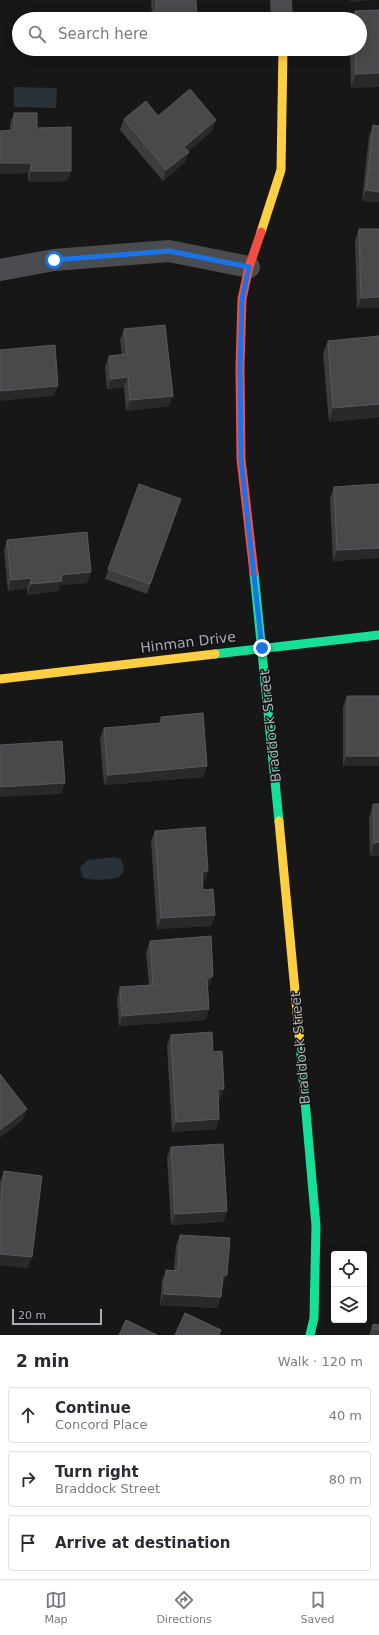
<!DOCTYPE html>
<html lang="en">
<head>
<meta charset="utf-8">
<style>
	:root { --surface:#fff; --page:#f2f2f3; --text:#2b2b33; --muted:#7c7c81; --line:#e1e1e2; --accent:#757880 }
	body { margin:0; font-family:"DejaVu Sans",sans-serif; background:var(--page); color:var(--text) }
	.controls { position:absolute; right:12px; bottom:12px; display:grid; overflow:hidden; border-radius:4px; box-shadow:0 2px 10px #0003 }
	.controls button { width:36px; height:36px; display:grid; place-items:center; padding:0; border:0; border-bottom:1px solid var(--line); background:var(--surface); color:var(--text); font:20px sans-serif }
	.scale { position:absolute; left:12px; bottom:10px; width:90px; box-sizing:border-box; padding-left:4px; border:2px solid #a8adb8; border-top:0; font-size:11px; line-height:14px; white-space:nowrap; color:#a8adb8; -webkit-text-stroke:3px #111113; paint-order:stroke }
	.stop { position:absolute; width:12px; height:12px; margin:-9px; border:3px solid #1a73e8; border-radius:50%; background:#fff }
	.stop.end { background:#1a73e8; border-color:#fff; box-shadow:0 1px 4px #0008 }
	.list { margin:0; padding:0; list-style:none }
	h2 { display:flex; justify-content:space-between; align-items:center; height:52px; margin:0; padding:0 16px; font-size:17px }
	h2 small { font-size:13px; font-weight:400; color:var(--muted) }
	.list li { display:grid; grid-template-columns:26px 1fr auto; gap:12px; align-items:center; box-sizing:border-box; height:56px; margin:0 8px 8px; padding:0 8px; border:1px solid var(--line); border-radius:4px }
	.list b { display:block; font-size:15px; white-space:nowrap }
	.list p { margin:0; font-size:13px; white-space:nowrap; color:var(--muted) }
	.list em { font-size:13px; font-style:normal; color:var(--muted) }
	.icon { flex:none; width:22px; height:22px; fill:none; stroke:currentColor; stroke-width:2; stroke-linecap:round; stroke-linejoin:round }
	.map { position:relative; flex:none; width:379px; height:1335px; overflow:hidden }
	.search { position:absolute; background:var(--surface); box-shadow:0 2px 10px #0003; left:12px; right:12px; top:12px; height:44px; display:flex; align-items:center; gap:10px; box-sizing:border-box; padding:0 14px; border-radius:22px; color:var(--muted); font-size:15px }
	.sheet { height:244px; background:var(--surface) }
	nav { display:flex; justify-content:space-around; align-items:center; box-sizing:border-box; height:56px; border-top:1px solid var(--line); background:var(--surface); font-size:11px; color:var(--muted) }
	nav a { display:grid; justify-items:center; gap:2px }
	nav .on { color:var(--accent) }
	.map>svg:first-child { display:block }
</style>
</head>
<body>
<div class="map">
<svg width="379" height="1335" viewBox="0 0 379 1335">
	<rect width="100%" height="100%" fill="#171717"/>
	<path fill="#2a3239" d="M14,87l43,1 -1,20 -42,-1z
		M116,857l5,2 3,10c-1,3 -2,6 -5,8 -6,3 -31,4 -36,0 -2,-3 -2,-7 -3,-10l8,-7z"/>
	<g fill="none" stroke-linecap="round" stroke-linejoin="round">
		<path stroke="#4b4c50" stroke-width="22" d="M281,0l1,19
			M0,270l54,-10 115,-9 80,16"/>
		<path stroke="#16e098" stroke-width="9" d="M254,573l25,248
			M215,654l164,-19
			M300,1044l16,182 -2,92 -4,17"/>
		<path stroke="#ffcf43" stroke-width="9" d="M261,232l20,-62 2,-121
			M0,679l215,-25
			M279,821l21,223"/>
		<path stroke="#f24e42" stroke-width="9" d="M254,573l-13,-114 -1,-92 2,-68 7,-32 12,-35"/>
	</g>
	<path fill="#3d3d3f" d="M151,0h45l1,19h-54l2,-3h7z
		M379,10l-28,78 -1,-39h10v-30h-8l3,-8z
		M14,113l23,15 34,43 -4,10 -39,1v-9l-28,1v-43l10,-1v-6z
		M158,116l54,15 -24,20 1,1 -4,10 -22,19 -43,-51 4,-11z
		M373,125l6,1v76l-17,-1 7,-65z
		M359,229l20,79h-22l-2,-68z
		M124,329l45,77 -43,5 -2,-24 -17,2 -2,-22 4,-11 13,-1 -2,-15z
		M379,336v81l-50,5 -6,-68 5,-13z
		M139,484l42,15 -34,95 -42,-15z
		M379,484v74l-46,3 -3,-63 4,-11z
		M7,540l84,32 -4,11 -27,2 -2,6 -31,4v-7l-19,3 -4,-41z
		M347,696h32v70h-36v-59z
		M161,717l46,49 -4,11 -99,8 -4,-46 4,-11 55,-5z
		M373,804h6v52h-9l-1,-38z
		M155,831l53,40 -4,11h-1v8l12,25 -4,11 -54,3 -6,-88z
		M150,941l60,45 -3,1 2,22 -4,11 -86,6 -2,-28 3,-11 29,-2 -3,-33z
		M171,1035l42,17 11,37 -4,10h-2l1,20 -3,10 -44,3 -5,-87z
		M171,1147l56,64 -4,11 -52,3 -4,-68z
		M4,1171l24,97 -28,-3v-83z
		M180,1235l43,51 -1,-1 -1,12 -4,11 -57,-3 2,-25 4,-10h8l2,-25z
		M373,1324l6,1v10h-10z"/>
	<path fill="#29292a" d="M350,0h25l-26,2z
		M143,49h26l-27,1z
		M379,73v14l-28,1 5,-14z
		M216,120l-4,11 -31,27 3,-11z
		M189,152l-4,10 -22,19 3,-11z
		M0,163h31l-3,10 -28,1z
		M31,171h40l-4,10 -39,1z
		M366,190l13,2v10l-17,-1z
		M379,297v11h-22l4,-10z
		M128,377l-4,10 -17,2 4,-10z
		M58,386l-4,10 -54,5v-10z
		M173,396l-4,10 -43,5 4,-11z
		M379,404v13l-50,5 4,-14z
		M379,548v10l-46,3 4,-11z
		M91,572l-4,11 -27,2 -2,6 -31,4 4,-11 30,-9z
		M31,578l-4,10 -19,3 3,-11z
		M347,756h32v10h-36z
		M207,766l-4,11 -99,8 4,-10z
		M65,783l-4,11 -61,3v-10z
		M379,842v14h-9l4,-13z
		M208,871l-4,11h-6l4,-10z
		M215,915l-4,11 -54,3 4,-11z
		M213,976l-3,10 -7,4 4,-11z
		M209,1009l-4,11 -86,6 3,-10z
		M218,1089h6l-4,10 -6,1z
		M27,1109l-4,11 -23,18v-8z
		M219,1119l-3,10 -44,3 4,-10z
		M227,1211l-4,11 -52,3 4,-11z
		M0,1254l32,3 -4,11 -28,-3z
		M223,1275h4l-4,11 -4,-1z
		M164,1294l57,3 -4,11 -57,-3z"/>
	<path fill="#49494c" stroke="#58595d" d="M156,0h40l1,19h-52v-3h11z
		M379,10v63l-23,1 -1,-25h5v-30h-5v-8z
		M190,89l26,31 -32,27 5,5 -23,18 -42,-51 22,-18 12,15z
		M14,113h23v15l34,-1v44h-40v-8h-31v-32l14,-1z
		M373,125l6,1v66l-13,-2z
		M359,229h20v68l-18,1z
		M165,325l8,71 -43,4 -2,-23 -17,2 -2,-23 18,-2 -3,-25z
		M379,336v68l-46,4 -5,-67z
		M55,345l3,41 -58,5v-41z
		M139,484l42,15 -31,85 -42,-15z
		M379,484v64l-42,2 -3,-63z
		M87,532l4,40 -30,3 1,6 -31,3v-6l-20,2 -4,-40z
		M347,696h32v60h-32z
		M203,713l4,53 -99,9 -4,-47 58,-5 -1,-6z
		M62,741l3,42 -65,4v-42z
		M373,804h6v38l-5,1z
		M205,827l3,44 -6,1 1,18 10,-1 2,26 -54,3 -6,-87z
		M211,936l2,40 -6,3 2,30 -87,7 -2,-29 33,-2 -3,-44z
		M212,1032l1,20 9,-1 2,38h-6l1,30 -43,3 -5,-87z
		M0,1074l27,35 -27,21z
		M223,1144l4,67 -52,3 -4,-67z
		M4,1171l38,5 -10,81 -32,-3v-54h1z
		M180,1235l50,3 -3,37h-4l-2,22 -57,-3 2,-24 12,1z
		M185,1313l36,17 -2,5h-44z
		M126,1320l31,15h-38z
		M373,1324l6,1v5l-7,-1z"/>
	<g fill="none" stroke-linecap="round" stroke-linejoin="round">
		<path stroke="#1a73e8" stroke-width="5" d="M54,260l115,-9 80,16 -7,32 -2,68 1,92 21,189"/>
	</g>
	<g text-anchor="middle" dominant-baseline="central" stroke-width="3" stroke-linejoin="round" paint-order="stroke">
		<g font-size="14" fill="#a8adb8" stroke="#111113">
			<text transform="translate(188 642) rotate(-7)">Hinman Drive</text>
			<text transform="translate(270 726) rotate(-96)">Braddock Street</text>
			<text transform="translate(300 1048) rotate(-95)">Braddock Street</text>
		</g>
	</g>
</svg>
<div class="controls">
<button><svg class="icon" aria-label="locate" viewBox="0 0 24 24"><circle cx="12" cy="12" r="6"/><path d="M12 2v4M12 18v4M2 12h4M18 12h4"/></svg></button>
<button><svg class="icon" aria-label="layers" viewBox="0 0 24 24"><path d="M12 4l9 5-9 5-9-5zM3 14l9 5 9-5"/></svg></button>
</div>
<div class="scale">20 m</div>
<div class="stop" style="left:54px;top:260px"></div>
<div class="stop end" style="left:262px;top:648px"></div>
<div class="search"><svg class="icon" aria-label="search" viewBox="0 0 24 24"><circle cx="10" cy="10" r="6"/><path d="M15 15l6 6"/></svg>Search here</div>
</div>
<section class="sheet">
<h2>2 min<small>Walk · 120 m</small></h2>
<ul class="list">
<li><svg class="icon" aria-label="ahead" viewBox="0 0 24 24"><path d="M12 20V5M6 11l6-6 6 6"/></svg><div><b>Continue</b><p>Concord Place</p></div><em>40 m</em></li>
<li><svg class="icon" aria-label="right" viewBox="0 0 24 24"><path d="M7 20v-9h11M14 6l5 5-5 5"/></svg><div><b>Turn right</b><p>Braddock Street</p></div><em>80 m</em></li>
<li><svg class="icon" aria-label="arrive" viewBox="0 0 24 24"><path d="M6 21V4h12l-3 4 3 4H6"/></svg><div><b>Arrive at destination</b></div></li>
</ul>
</section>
<nav>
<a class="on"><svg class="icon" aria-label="map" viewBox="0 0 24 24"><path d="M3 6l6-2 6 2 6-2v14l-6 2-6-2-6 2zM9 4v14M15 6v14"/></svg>Map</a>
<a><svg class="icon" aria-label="directions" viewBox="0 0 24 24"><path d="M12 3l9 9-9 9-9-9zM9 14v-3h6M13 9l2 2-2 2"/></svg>Directions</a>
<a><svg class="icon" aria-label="saved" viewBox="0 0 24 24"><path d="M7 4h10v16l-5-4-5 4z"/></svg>Saved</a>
</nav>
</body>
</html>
